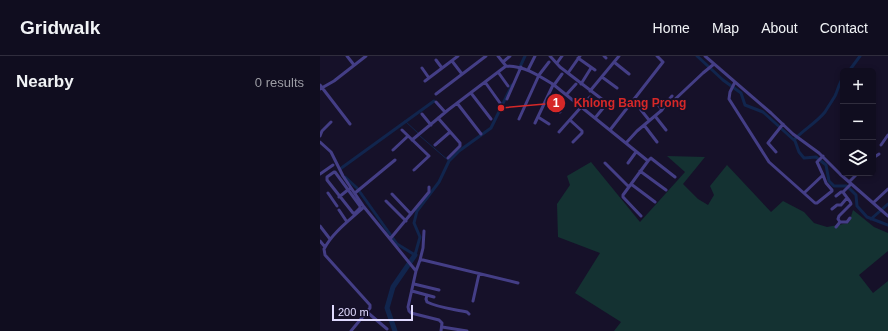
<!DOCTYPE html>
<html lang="en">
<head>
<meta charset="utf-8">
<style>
	:root { --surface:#100d1f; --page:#191628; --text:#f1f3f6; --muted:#9c9ca4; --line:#302d3d }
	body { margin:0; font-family:Helvetica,sans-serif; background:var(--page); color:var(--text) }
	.controls { position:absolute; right:12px; top:12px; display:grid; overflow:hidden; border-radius:6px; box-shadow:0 2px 6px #0003 }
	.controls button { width:36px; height:36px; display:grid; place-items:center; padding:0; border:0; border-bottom:1px solid var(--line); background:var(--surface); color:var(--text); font:20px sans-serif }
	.scale { position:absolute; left:12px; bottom:10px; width:81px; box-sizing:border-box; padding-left:4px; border:2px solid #e0dafe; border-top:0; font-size:11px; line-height:14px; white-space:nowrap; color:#e0dafe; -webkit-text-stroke:3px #161129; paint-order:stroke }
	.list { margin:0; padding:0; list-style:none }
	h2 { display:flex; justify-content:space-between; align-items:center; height:52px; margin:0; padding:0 16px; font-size:17px }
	h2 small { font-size:13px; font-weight:400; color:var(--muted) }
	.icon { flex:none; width:22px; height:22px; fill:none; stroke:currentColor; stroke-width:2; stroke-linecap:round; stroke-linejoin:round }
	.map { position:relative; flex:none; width:568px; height:275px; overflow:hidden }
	header { display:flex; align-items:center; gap:24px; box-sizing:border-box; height:56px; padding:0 20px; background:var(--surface); border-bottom:1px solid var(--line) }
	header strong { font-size:19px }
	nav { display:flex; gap:22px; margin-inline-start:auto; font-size:14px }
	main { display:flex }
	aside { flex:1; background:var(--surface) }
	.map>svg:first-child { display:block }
</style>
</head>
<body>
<header>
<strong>Gridwalk</strong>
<nav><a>Home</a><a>Map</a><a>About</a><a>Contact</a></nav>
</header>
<main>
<aside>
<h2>Nearby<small>0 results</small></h2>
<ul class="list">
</ul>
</aside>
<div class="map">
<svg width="568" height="275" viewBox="0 0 568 275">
	<rect width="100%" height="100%" fill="#161129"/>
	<path fill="#143232" d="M347,100l38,1 -22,27 15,15 10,6 6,-10 -4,-9 17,-21 44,47 12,-11 21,11 10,11 13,4 22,-4 4,-13 21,17 14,6v18l-29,24 14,18 15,-12v50h-274l7,-9 -46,-29 25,-40 -42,-16 -1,-33 13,-19 -3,-9 24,-14 49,60 45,-50z"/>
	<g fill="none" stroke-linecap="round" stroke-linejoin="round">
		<path stroke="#11254d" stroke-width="1" d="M85,65l13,12
			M100,80l29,25"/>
		<path stroke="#11254d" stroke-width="3" d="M377,0l26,24 18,13 4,12 18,7 32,29 4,11 5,6 12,-1 10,8 3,16 5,5h13l9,9 1,11 10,11 21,8
			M199,13l6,-13
			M529,15l11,-15
			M474,84c9,-10 22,-17 31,-28 3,-5 7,-11 10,-16 3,-6 4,-13 8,-18
			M20,113l94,-68
			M25,121l12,11 40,56 18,11 5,-18 -6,-14 3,-12 22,-29 10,-21 10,-10 32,-23 21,-43
			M551,163l17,-15"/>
		<path stroke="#11254d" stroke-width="5" d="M75,275l-8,-23 6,-21 22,-32"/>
		<path stroke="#443e86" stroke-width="3" d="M27,0l7,9
			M178,0l8,10c19,0 32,9 48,19l94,76 -25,34v2l18,19
			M230,0l10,11 43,33
			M284,0l2,2
			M385,0l66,57 22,21 26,19 21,21 48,42
			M258,2l17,12
			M116,4l6,8
			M132,5l10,13
			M183,6l7,-6
			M294,6l15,12
			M237,7l5,-7
			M102,12l7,10
			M208,14l7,-14
			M178,16l10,14
			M248,17l12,-17
			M282,21l15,11
			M105,25l33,-25
			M165,26l15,21
			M415,26l-5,10 -1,7 40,63 46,41h2l15,-12v-1l-6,-7 -3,-8 -19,18
			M261,28l10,-16
			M0,29l30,39
			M234,29l8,-11
			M0,33l14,-8 32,-25
			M270,35l29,-35
			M151,37l20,26
			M116,38l50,-38
			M246,39l10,-11
			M333,42l9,12
			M187,43l14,-32
			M116,46l9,10
			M225,46l15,10
			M347,46l5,-6
			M137,47l24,31
			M321,54l8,10
			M102,58l9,11
			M335,60l11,14
			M218,61l11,7
			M118,62l22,25v3l-12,12
			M275,62l9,-11
			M199,63l20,-44 10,-13
			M250,64l12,11v2l-9,9
			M215,67l18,-38
			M324,69l13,17
			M82,74l27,26 -15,14
			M290,74l53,-68 -6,-6
			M239,76l31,-35
			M0,80l2,-5 9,-9
			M92,84l36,-30 58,-44
			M0,86l11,10 12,24 21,31 22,27 30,37 -8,36 1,4 2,2 28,7 3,3 -1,8
			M306,87l11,-12 25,-21 5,-8 3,2 33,-31 11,-9
			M115,89l15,-13
			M561,89l7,-10
			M73,94l15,-14
			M456,96l-8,-9 15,-19
			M503,100l-6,6 6,13
			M553,102l6,-4
			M328,105l3,-3 1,1 23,18
			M285,107l24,24
			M308,107l8,-11
			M320,115l26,19
			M14,116h1l25,34v2l-5,5h-2l-26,-33v-3z
			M0,118l13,-9
			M529,126l9,-9
			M311,128l24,18
			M8,137l9,13
			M35,137l40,-33
			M72,138l19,20
			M516,140l5,-4h2
			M19,141l10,-8
			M66,145l20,20
			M553,147l15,-14
			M512,153l5,-4h4l6,-7
			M19,154l8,12
			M520,166h7l3,-4
			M0,170l10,13
			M516,171l4,-5 -2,-3 1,-3 12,-12c0,-3 -6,-8 -8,-12l8,-8
			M70,183l39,-47v-5
			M0,185l5,6
			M100,204l3,-12 1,-17
			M96,215l4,-11h3l95,23
			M94,228l25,6
			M92,235l22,6
			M107,239l-1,4 1,3c12,6 27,7 40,10l2,2
			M153,245l6,-27
			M47,256l20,17
			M122,271l25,4
			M31,275l19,-23v-3l-45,-50 -1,-6c9,-17 26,-29 40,-42"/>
	</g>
	<path fill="none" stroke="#d62828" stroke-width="1.5" d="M181 52L236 47"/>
	<g fill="#d62828" stroke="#161129" stroke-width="1.5">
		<circle cx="181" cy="52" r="4"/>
		<circle cx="236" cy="47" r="10"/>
	</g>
	<g font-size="12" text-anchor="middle" font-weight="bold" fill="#fff">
		<text x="236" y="51">1</text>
	</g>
	<g font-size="12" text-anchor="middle" font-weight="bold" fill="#d62828" stroke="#161129" stroke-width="4" stroke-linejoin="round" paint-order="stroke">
		<text x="310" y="51">Khlong Bang Prong</text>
	</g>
</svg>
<div class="controls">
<button>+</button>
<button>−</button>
<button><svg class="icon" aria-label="layers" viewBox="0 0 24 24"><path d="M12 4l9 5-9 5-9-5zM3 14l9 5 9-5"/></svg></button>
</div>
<div class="scale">200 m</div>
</div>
</main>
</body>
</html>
